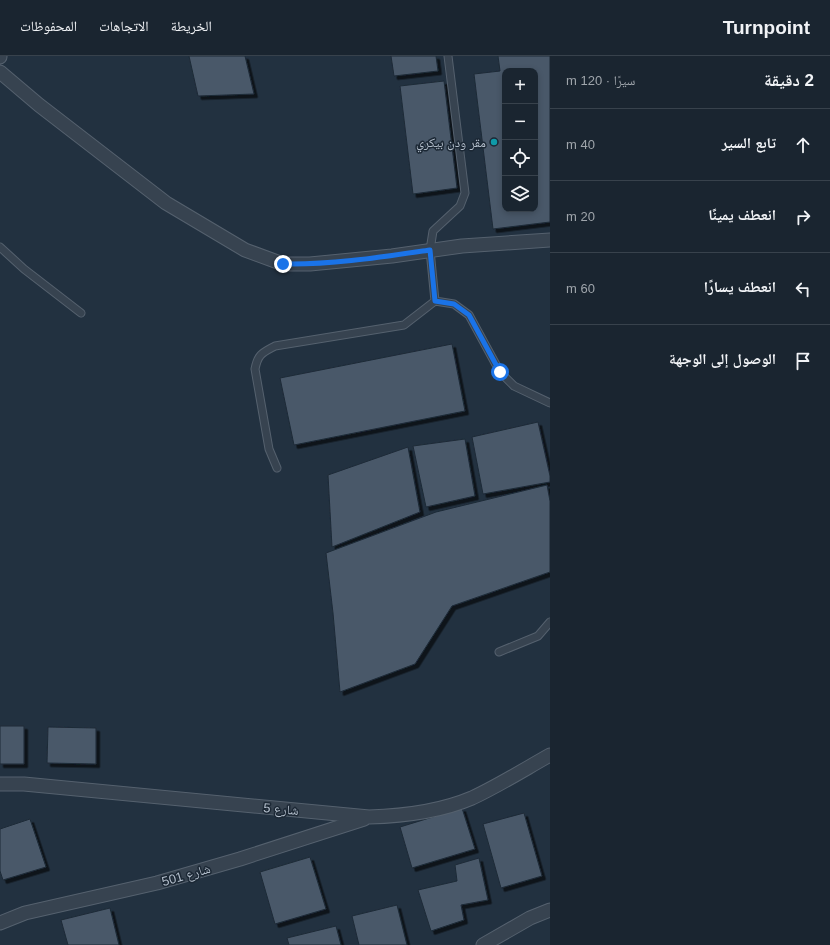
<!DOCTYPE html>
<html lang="ar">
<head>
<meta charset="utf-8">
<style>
	:root { --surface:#1a2530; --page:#232d38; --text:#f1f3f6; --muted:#9fa5ab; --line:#38424c }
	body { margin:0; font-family:Helvetica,"Noto Naskh Arabic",sans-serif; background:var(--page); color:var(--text); direction:rtl }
	.controls { position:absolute; right:12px; top:12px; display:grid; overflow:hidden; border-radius:8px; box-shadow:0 2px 6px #0003 }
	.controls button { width:36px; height:36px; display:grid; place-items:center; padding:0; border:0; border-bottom:1px solid var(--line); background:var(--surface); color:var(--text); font:20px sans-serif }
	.stop { position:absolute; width:12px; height:12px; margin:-9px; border:3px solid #1a73e8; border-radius:50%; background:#fff }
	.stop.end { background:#1a73e8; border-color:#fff; box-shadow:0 1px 4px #0008 }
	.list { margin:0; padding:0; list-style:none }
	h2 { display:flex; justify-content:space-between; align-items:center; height:52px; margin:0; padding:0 16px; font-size:17px }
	h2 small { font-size:13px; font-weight:400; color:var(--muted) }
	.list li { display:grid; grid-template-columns:26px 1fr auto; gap:12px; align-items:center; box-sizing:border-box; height:72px; padding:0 16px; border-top:1px solid var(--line) }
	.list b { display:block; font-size:15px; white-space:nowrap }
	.list em { font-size:13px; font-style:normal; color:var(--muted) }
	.icon { flex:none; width:22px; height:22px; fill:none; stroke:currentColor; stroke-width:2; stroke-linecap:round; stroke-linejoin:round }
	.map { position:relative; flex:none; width:550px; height:889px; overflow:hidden; direction:ltr }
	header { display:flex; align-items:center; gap:24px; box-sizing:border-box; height:56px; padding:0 20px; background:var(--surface); border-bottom:1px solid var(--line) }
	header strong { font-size:19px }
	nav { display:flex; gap:22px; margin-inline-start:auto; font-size:14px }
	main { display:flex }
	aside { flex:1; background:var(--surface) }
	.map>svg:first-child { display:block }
</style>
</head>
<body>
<header>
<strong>Turnpoint</strong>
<nav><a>الخريطة</a><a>الاتجاهات</a><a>المحفوظات</a></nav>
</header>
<main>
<aside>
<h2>2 دقيقة<small>سيرًا · 120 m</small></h2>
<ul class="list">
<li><svg class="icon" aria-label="ahead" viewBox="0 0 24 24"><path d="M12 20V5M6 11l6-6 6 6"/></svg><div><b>تابع السير</b></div><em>40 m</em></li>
<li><svg class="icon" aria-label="right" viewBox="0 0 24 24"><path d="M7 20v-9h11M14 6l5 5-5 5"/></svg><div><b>انعطف يمينًا</b></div><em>20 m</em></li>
<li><svg class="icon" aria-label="left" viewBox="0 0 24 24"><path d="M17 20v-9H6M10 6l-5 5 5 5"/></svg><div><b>انعطف يسارًا</b></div><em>60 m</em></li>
<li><svg class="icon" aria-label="arrive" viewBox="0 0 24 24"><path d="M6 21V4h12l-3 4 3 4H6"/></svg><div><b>الوصول إلى الوجهة</b></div></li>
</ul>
</aside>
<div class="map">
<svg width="550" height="889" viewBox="0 0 550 889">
	<defs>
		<filter id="shadow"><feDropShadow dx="3.5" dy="3.5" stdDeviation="0" flood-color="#0009"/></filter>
	</defs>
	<rect width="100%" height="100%" fill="#223140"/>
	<path fill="#485869" stroke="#1e2a37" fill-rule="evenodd" filter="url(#shadow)" d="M189,0h56l9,38 -56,2z
		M391,0h45l2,15 -44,5z
		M498,0h52v166l-57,7 -19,-155 26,-3zM505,15h30v138h-30z
		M444,25l13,107 -44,6 -13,-108z
		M452,288l13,67 -171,34 -14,-67z
		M538,366l12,54v6l-67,12 -11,-57z
		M465,383l10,57 -49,11 -13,-61z
		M408,391l12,65 -88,35 -4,-72z
		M547,429l3,16v71l-98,34 -37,58 -75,28 -7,-79 -7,-60 110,-41z
		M0,670h24v38h-24z
		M48,671l48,1v36l-49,-1z
		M462,752l13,41 -63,19 -12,-41z
		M524,757l18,63 -41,12 -18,-64z
		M30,763l16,48 -43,13 -3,-9v-42z
		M310,801l16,52 -51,15 -15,-52z
		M479,802l9,42 -27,5 3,15 -33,11 -13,-41 39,-9 -2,-16z
		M397,849l10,40h-48l-7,-29z
		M110,852l9,37h-51l-7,-25z
		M336,870l5,19h-52l-2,-7z"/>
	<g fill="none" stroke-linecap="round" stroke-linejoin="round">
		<g stroke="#55616e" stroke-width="9">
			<path id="service" d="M0,191l24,22 57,44
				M435,245l19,3 15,11 31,57 14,14 36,17
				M277,412l-8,-19 -14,-80c3,-15 7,-16 20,-23l129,-21 31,-24 -5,-51 3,-19 27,-25 5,-13 -17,-137
				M499,596l39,-16 12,-14"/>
		</g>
		<g stroke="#55616e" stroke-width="15">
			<path id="minor" d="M0,1v-1
				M0,16l39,33 127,98 79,47 38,14h27l82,-8 70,-10 88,-6
				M0,728h24l345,33c35,-1 70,-5 103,-19 26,-12 53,-29 78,-43
				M0,867l25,-10 132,-30 83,-24 124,-40
				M483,889l47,-27 20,-8"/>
		</g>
		<use href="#service" stroke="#374350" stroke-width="7"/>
		<use href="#minor" stroke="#374350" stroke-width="13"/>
	</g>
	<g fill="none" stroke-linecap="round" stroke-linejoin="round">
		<path stroke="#1a73e8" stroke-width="5" d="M283,208c49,1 99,-7 147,-14l5,51 19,3 15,11 31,57"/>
	</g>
	<circle fill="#0f9aa8" stroke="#1c2835" stroke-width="1.5" cx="494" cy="86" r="4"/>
	<g text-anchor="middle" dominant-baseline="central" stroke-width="3" stroke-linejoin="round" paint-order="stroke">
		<g font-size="13" fill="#b3becb" stroke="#1c2835" text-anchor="end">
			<text x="486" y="86">مقر ودن بيكري</text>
		</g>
		<g font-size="13" fill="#b3becb" stroke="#1c2835">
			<text transform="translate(281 753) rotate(5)">شارع 5</text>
			<text transform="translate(186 819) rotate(-16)">شارع 501</text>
		</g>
	</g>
</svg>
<div class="controls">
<button>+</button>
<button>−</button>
<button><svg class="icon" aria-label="locate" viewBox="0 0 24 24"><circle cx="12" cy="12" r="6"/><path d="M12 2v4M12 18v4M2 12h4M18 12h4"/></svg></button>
<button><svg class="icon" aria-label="layers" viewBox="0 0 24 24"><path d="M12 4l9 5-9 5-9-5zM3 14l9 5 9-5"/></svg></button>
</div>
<div class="stop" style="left:500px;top:316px"></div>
<div class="stop end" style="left:283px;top:208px"></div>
</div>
</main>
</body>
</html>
